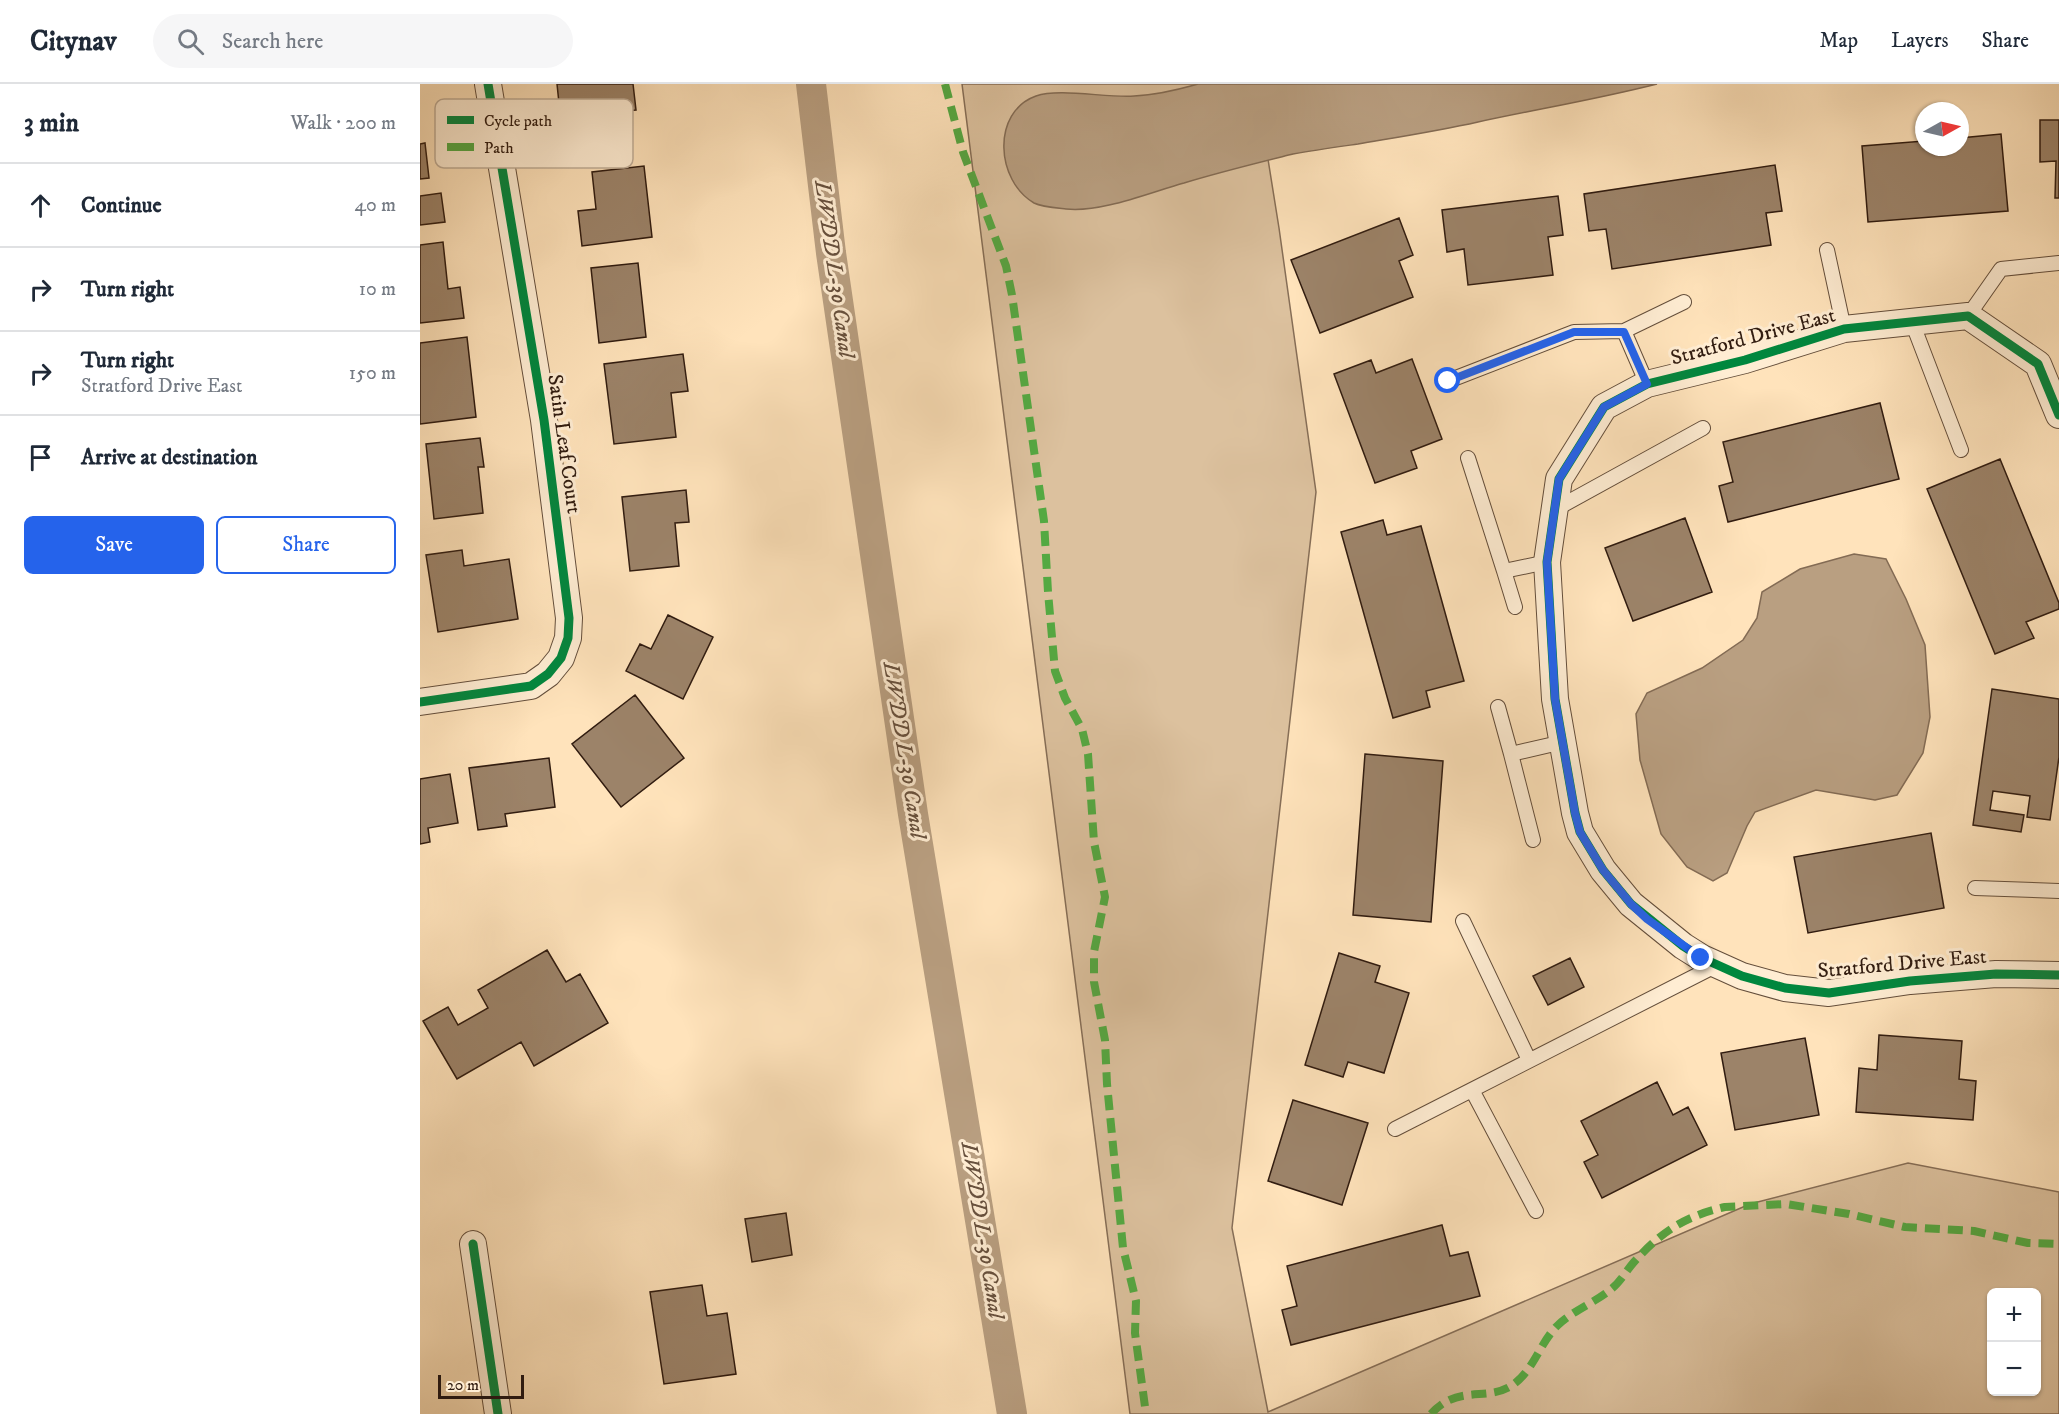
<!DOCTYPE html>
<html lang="en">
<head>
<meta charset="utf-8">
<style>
	:root { --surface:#fff; --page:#f6f6f7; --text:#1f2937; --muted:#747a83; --line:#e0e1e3; --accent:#2563eb }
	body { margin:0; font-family:"IM FELL DW Pica",serif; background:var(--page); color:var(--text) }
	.controls { position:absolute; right:18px; bottom:18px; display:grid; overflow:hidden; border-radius:9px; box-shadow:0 2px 4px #0004 }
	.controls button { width:54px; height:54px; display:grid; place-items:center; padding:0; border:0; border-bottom:2px solid var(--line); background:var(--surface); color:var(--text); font:30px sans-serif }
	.compass { position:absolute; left:1495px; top:18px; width:54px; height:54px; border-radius:50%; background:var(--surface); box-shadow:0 2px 4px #0004; rotate:82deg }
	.scale { position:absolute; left:18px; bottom:15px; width:86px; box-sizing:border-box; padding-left:6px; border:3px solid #311c10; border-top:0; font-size:16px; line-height:21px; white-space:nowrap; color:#311c10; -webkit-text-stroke:4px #ffedd3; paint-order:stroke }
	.stop { position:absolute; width:18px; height:18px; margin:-14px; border:4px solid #2563eb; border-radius:50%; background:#fff }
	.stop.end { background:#2563eb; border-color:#fff; box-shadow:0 2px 6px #0008 }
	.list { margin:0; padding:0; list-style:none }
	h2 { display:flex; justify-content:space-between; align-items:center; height:78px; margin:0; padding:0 24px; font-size:26px }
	h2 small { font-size:20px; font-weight:400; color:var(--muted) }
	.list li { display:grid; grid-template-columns:39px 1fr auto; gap:18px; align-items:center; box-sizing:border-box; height:84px; padding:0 24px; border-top:2px solid var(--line) }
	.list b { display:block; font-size:22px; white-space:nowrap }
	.list p { margin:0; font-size:20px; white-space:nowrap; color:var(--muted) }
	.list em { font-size:20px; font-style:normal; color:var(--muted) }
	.actions { display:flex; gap:12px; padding:18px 24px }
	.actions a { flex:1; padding:14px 0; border:2px solid var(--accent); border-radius:9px; text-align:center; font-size:21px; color:var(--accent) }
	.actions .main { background:var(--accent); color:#fff }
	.icon { flex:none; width:33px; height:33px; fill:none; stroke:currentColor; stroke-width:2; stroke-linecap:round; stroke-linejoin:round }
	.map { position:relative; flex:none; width:1639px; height:1330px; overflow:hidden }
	header { display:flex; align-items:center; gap:36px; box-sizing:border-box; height:84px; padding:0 30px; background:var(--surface); border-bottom:2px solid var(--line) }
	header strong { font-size:28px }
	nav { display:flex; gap:33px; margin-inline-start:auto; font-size:21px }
	.search { width:420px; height:54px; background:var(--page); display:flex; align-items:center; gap:15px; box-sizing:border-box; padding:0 21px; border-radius:33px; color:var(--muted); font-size:22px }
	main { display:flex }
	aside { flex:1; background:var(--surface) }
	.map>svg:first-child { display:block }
</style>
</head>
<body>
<header>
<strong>Citynav</strong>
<div class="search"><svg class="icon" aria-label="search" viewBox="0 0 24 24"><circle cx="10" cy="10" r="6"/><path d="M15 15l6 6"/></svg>Search here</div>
<nav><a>Map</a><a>Layers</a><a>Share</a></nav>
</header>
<main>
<aside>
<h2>3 min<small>Walk · 200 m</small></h2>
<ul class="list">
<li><svg class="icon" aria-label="ahead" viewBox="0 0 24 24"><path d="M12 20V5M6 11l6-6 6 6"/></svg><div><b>Continue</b></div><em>40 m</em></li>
<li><svg class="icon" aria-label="right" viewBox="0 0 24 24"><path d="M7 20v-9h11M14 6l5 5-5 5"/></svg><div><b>Turn right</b></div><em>10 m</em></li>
<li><svg class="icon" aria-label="right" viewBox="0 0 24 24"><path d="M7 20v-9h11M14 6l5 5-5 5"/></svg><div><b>Turn right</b><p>Stratford Drive East</p></div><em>150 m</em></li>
<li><svg class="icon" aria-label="arrive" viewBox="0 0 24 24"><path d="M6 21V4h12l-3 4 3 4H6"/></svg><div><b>Arrive at destination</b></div></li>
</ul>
<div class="actions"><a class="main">Save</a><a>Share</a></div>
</aside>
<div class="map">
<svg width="1639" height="1330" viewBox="0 0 1639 1330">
	<rect width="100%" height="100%" fill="#ffe3bb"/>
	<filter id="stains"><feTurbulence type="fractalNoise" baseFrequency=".00333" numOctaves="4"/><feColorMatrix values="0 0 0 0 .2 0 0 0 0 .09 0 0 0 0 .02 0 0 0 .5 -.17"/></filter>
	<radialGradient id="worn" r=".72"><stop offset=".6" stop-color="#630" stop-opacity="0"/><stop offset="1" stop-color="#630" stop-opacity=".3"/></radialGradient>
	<path fill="#dcc19e" stroke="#866e57" stroke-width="1.5" fill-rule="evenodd" d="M542,0h294l23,144 37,264 -84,736 36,184 482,-208 158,-41 151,29v222h-929zM1572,1208h44v100h-44z"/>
	<path fill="#b99f81" stroke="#836b54" stroke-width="1.5" d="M778,0h459c-59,15 -119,25 -179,38 -40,9 -79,15 -120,22 -21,3 -43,6 -65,10 -36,9 -73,18 -109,29 -33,9 -83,30 -118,26 -9,-1 -24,-2 -32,-6 -38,-22 -43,-91 2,-107 23,-8 71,2 98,0 22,-1 43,-6 64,-12z
		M1434,470l32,5 20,40 19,46 5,72 -7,36 -26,42 -22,5 -59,-10 -61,22 -8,14 -20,47 -14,8 -26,-14 -26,-33 -21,-74 -4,-46 11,-21 55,-25 41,-28 14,-22 5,-26 38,-23z"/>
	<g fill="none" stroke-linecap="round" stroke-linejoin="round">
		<path stroke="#b99f81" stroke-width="30" d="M391,0l20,169 82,561 99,600"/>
	</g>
	<path fill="#9c8369" stroke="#311c10" stroke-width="1.5" d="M137,0h76l3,26 -13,1 3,31 -51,6 -6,-47 -10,2z
		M1620,36h19v78h-4l1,-37 -16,1z
		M1581,50l7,77 -140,11 -6,-76 62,-5v6h36v-9z
		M5,59l4,35 -9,1v-35z
		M1355,81l7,46 -16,2 5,32 -159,24 -6,-40 -17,2 -5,-37z
		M224,82l8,71 -70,9 -4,-35 18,-2 -4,-37z
		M21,109l4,29 -25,3v-29z
		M1138,112l5,39 -15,2 5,38 -85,10 -4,-36 -17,3 -5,-42z
		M979,134l14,37 -14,6 14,36 -93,36 -29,-73z
		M23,158l5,47 12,-2 4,31 -44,5v-78z
		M218,179l8,74 -47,6 -8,-75z
		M47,253l9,80 -56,7v-81z
		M263,270l5,37 -17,2 5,44 -62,7 -10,-80z
		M992,275l30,80 -31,12 6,17 -42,15 -41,-109 37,-14 5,13z
		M1460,319l19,76 -171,43 -9,-36 14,-4 -10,-40z
		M60,354l4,29h-6l5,46 -49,6 -8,-75z
		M1580,375l59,144v6l-33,13 8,16 -39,16 -68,-165z
		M266,406l3,32 -14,1 4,43 -49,5 -8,-74z
		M1265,434l27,74 -79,29 -28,-73z
		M963,436l4,15 34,-9 43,155 -38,10 4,16 -37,11 -52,-186z
		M42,466l2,16 45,-7 9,60 -80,13 -12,-77z
		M248,531l45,22 -30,62 -57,-28 14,-27 11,5z
		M1572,605l67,10v58l-9,63 -23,-3 3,-21 -37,-5 -3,19 34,5 -3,17 -48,-7z
		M215,611l49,63 -63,49 -49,-63z
		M945,670l78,7 -12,161 -78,-7z
		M129,674l6,49 -50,7 2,12 -29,4 -9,-62z
		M30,690l8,49 -30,5 2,14 -10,2v-65z
		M1511,749l13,75 -136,25 -14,-76z
		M127,866l19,32 14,-8 28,49 -74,43 -13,-24 -64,37 -34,-58 25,-14 10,18 30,-17 -10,-18z
		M919,869l41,13 -5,16 34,11 -25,80 -36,-11 -5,15 -38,-12z
		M1150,874l14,29 -36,18 -15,-29z
		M1459,951l83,6 -3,38 17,2 -3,39 -117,-8 3,-44 18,2z
		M1385,954l14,77 -84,15 -14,-77z
		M1237,998l16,33 15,-8 19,38 -105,53 -18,-36 14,-7 -17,-34z
		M873,1016l75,23 -26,82 -74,-24z
		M366,1129l6,42 -40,7 -7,-43z
		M1022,1141l8,31 18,-4 12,44 -189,49 -9,-35 15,-4 -10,-40z
		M282,1201l5,31 20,-3 9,61 -72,10 -14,-92z"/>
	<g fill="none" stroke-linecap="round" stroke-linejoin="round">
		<g stroke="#644e3b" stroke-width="16">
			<path id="service" d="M1407,166l17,79
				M1548,232l33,-47 58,-6
				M1492,238l49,128
				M1028,297l126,-49 50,-1
				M1227,300l-23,-53 60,-29
				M1048,374l36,113 43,-9
				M1134,426l149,-82
				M1084,487l11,36
				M1078,623l13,47
				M1113,756l-22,-86 52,-12
				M1555,804l84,3
				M1043,837l66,139
				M1052,1006l64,121
				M975,1045l322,-164"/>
		</g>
		<g stroke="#644e3b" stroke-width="28">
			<path id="minor" d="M1639,331l-21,-51 -70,-48 -124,13 -99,31 -98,24 -43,23 -45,72 -12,83 8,137 20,114 5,19 23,38 28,34 52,42 19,12 40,18 43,12 44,5 81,-12 86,-7 63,1
				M0,618l111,-16 17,-12 13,-16 7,-20 1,-20 -25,-198 -56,-336
				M53,1160l25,170"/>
		</g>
		<use href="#service" stroke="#ffedd3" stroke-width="14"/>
		<use href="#minor" stroke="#ffedd3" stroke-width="26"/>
		<path stroke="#54a942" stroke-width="8" stroke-dasharray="15 8" stroke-linecap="butt" d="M525,0l18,68 43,114 6,29 32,226 4,71 7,79 10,27 17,31 6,25 6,88 11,55 -11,55v30l11,58 2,44 16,164 13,53 -1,32 11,81
			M1011,1330c27,-31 58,-11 83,-30 20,-15 26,-41 43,-58 15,-15 37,-23 53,-36 10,-7 16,-19 24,-28 27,-30 51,-46 91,-55l61,-3 63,10 56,13 69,4 54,12 31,1"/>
		<g stroke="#ffedd3" stroke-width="13">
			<path id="cycleway" d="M1639,331l-21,-51 -70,-48 -124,13 -99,31 -98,24 -43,23 -45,72 -12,83 8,137 20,114 5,19 23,38 28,34 52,42 19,12 40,18 43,12 44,5 81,-12 86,-7 63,1
				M0,618l111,-16 17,-12 13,-16 7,-20 1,-20 -25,-198 -56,-336
				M53,1160l25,170"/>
		</g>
		<use href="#cycleway" stroke="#00873e" stroke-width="9"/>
	</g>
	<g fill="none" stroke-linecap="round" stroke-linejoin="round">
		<path stroke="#2563eb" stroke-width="8" d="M1028,297l126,-49h50l23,52 -43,23 -45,72 -12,83 8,137 20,114 5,19 23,38 28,34 16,15 54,39"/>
	</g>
	<g text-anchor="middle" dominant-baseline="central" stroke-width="6" stroke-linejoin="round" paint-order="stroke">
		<g font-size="21" fill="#311c10" stroke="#ffedd3">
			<text transform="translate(1333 253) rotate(-15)">Stratford Drive East</text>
			<text transform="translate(144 360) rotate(82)">Satin Leaf Court</text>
			<text transform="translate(1482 880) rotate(-5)">Stratford Drive East</text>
		</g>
		<g font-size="22" font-style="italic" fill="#67503d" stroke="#ffedd3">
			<text transform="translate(414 185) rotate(82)">LWDD L-30 Canal</text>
			<text transform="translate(484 666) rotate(81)">LWDD L-30 Canal</text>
			<text transform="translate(562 1146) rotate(81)">LWDD L-30 Canal</text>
		</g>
	</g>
	<rect x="15" y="15" width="198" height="69" rx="9" fill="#ffedd3" stroke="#c1ae98" stroke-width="1.5"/>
	<rect x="27" y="32" width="27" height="8" fill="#00873e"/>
	<rect x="27" y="59" width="27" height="8" fill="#54a942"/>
	<g font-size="16" fill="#311c10">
		<text x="64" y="42">Cycle path</text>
		<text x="64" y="69">Path</text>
	</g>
	<rect width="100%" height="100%" filter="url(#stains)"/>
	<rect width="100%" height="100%" fill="url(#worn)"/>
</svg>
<div class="controls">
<button>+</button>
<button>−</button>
</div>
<svg class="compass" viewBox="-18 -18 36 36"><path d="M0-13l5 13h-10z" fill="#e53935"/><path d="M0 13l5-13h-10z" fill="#747a83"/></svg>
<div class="scale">20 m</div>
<div class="stop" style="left:1028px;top:297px"></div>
<div class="stop end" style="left:1281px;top:874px"></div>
</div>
</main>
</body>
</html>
